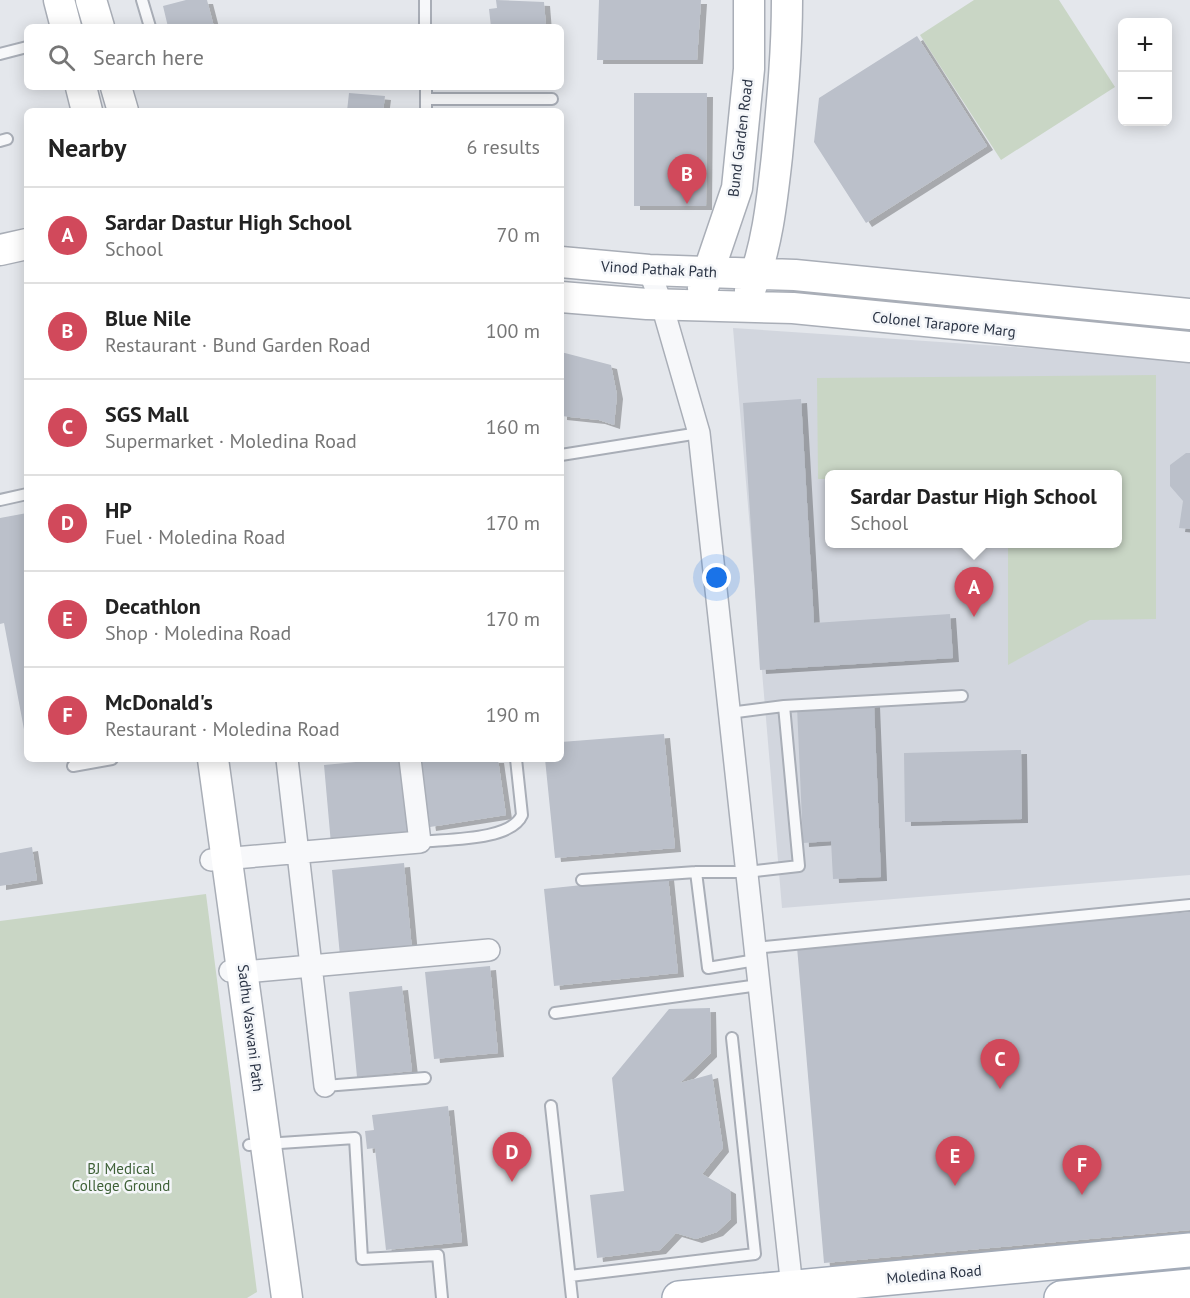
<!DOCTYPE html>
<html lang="en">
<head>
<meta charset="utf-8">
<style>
	:root { --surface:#fff; --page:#f6f6f6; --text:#222; --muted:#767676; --line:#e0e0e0; --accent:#d1495b }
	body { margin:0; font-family:"PT Sans",sans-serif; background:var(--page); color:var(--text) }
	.controls { position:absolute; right:18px; top:18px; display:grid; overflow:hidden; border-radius:9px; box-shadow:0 3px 15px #0003 }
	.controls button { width:54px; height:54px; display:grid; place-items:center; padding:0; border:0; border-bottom:2px solid var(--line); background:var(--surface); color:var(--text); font:30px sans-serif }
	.you { position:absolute; left:717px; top:578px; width:21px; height:21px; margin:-15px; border:4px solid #fff; border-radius:50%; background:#1a73e8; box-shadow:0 0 0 9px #1a73e833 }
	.badge { display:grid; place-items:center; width:39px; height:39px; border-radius:50%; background:var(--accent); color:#fff; font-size:20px; font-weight:700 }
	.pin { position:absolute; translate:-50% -50px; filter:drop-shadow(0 2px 3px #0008) }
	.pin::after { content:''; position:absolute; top:32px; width:21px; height:18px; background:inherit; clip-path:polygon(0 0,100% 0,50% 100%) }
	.popup { position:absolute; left:825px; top:470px; width:297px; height:78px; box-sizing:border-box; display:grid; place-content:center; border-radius:9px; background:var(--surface); filter:drop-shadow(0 2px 4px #0005); font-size:20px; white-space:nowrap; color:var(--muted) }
	.popup b { font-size:22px; color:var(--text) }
	.popup::after { content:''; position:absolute; left:50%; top:100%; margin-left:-12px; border:12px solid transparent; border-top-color:var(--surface) }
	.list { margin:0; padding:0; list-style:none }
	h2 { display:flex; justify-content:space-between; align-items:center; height:78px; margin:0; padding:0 24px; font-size:26px }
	h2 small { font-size:20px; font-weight:400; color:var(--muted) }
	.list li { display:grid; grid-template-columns:39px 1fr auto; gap:18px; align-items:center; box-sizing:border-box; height:96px; padding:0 24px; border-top:2px solid var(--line) }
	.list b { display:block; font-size:22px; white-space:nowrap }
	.list p { margin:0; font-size:20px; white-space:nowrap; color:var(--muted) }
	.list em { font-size:20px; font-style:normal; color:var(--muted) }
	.icon { flex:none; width:33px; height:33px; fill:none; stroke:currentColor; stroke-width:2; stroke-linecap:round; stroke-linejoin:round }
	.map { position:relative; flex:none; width:1190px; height:1298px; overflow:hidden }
	.search { position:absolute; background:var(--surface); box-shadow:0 3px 15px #0003; left:24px; top:24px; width:540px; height:66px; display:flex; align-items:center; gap:15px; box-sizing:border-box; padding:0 21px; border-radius:9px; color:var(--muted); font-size:22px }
	.panel { position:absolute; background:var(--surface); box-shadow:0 3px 15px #0003; left:24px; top:108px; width:540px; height:654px; border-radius:9px }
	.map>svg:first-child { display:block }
</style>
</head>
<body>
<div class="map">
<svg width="1190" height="1298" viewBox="0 0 1190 1298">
	<defs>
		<filter id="shadow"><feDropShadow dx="6" dy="4" stdDeviation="0" flood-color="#0004"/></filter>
	</defs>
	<rect width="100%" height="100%" fill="#e4e7ec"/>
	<path fill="#d2d6de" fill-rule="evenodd" d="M733,328l457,31v516l-408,33zM830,474h288v70h-288z"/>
	<path fill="#c9d6c5" d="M974,0h85l56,87 -114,73 -81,-125z
		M1156,375v244l-66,1 -82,45v-121h110v-70h-288v5h-12l-1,-101z
		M206,894l51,398 -10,6h-247v-377z"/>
	<path fill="#bbc0ca" filter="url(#shadow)" d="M186,0h21l7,27h-46l-5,-21z
		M496,0l48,2 2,25h-55l-2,-18 8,-1z
		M599,0h102l-4,60h-100z
		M917,36l70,110 -121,77 -52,-81 5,-44z
		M349,93l36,3 -2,15h-36z
		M634,93h73l-1,113h-72z
		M470,108l35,1v2h-35z
		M561,352l50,13 6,30 -3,30 -15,-5 -38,-4z
		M801,399l13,224 136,-9 3,44 -193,12 -17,-267z
		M1186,453h4v76l-11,-1 4,-27 -13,-15v-21z
		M27,513v227h-1l-22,-117 -4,1v-106z
		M874,703l7,174 -48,2 -2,-38 -28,2 -6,-136z
		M664,734l11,114 -120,10 -10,-99h16v-17z
		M1021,750l1,69 -117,3 -1,-69z
		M388,759h14l7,78 -78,7 -7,-79z
		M420,759h78l8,56 -76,12z
		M32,847l5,33 -37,6v-33z
		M404,863l8,87 -72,6 -8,-86z
		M668,876l10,97 -124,13 -10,-97z
		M1190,912v318l-366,33 -27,-316z
		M490,966l8,87 -64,6 -9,-87z
		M402,986l10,85 -55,6 -8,-85z
		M710,1008l1,45 -31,30 32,-9 11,74 -21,26 28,16 1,29 -14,13 -21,7 -20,-6 -16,17 -63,8 -7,-63 34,-4 -12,-113 57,-69z
		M448,1106l14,136 -76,8 -11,-102 -8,1 -2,-18 9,-1 -2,-15z"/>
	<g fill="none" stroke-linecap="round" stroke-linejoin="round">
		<g stroke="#a9aeb7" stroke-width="14">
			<path id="service" d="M142,0l8,27
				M425,0v27
				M0,54l27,-7
				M426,99h126
				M426,111v-24
				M0,141l7,-2
				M561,455l138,-22
				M0,500l27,-6
				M729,713l55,-7 178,-10
				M73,766l39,-7
				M420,842c26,-3 91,-1 102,-27l-6,-56
				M582,880l114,-8
				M755,948l435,-43
				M756,960l-48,8 -12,-96h51l52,-6 -15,-160
				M555,1013l204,-28
				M325,1086l100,-8
				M551,1106l21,192
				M249,1145l106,-7 7,121 76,-4 4,43
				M570,1276l185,-22 -23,-216"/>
		</g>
		<g stroke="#a9aeb7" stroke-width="24">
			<path id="minor" d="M649,270l13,35 37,128 94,864
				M287,759l38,327
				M211,860l209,-18 -10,-83
				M230,971l14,1 245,-22"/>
		</g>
		<g stroke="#a9aeb7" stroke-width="33">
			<path id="secondary" d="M59,0l7,27
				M91,0l8,27
				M81,87l6,24
				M116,87l7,24
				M0,250l27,-6
				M561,262l88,8 146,5 395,39
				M703,288l34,-100 12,-119v-69
				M750,290c17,-42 22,-89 27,-134 5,-53 10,-103 10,-156
				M561,297l86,7 146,4 397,39
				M213,759l74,539"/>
		</g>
		<g stroke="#a3abb8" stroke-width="36">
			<path id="primary" d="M679,1298l511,-48
				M1061,1298l129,-12"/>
		</g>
		<use href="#service" stroke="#f7f8fa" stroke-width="10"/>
		<use href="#minor" stroke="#f7f8fa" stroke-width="21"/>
		<use href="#secondary" stroke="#fff" stroke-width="30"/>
		<use href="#primary" stroke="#fff" stroke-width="33"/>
	</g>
	<g text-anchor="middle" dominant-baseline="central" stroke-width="5" stroke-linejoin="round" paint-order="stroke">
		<g font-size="15" fill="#2b3445" stroke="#f4f6f9">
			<text transform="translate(740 138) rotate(-83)">Bund Garden Road</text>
			<text transform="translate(659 269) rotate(3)">Vinod Pathak Path</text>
			<text transform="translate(944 324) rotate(6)">Colonel Tarapore Marg</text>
			<text transform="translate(251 1028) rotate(83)">Sadhu Vaswani Path</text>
			<text transform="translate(934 1274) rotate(-5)">Moledina Road</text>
		</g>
		<g font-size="15" fill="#3f6138" stroke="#f4f6f9">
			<text x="121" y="1168">BJ Medical<tspan x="121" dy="17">College Ground</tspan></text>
		</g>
	</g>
</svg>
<div class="controls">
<button>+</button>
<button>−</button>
</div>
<div class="you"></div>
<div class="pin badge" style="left:974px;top:617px">A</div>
<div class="popup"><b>Sardar Dastur High School</b>School</div>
<div class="pin badge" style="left:687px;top:204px">B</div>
<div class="pin badge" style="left:1000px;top:1089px">C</div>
<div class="pin badge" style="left:512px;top:1182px">D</div>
<div class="pin badge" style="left:955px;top:1186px">E</div>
<div class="pin badge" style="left:1082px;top:1195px">F</div>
<div class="search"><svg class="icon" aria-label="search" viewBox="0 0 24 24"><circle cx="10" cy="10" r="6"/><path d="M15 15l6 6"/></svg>Search here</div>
<section class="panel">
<h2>Nearby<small>6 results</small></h2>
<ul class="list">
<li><span class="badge">A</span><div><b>Sardar Dastur High School</b><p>School</p></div><em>70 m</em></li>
<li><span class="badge">B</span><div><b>Blue Nile</b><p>Restaurant · Bund Garden Road</p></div><em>100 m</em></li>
<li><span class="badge">C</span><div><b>SGS Mall</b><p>Supermarket · Moledina Road</p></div><em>160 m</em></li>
<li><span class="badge">D</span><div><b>HP</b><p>Fuel · Moledina Road</p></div><em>170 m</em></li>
<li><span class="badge">E</span><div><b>Decathlon</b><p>Shop · Moledina Road</p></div><em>170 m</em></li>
<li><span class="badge">F</span><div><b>McDonald's</b><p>Restaurant · Moledina Road</p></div><em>190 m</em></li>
</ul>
</section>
</div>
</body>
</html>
